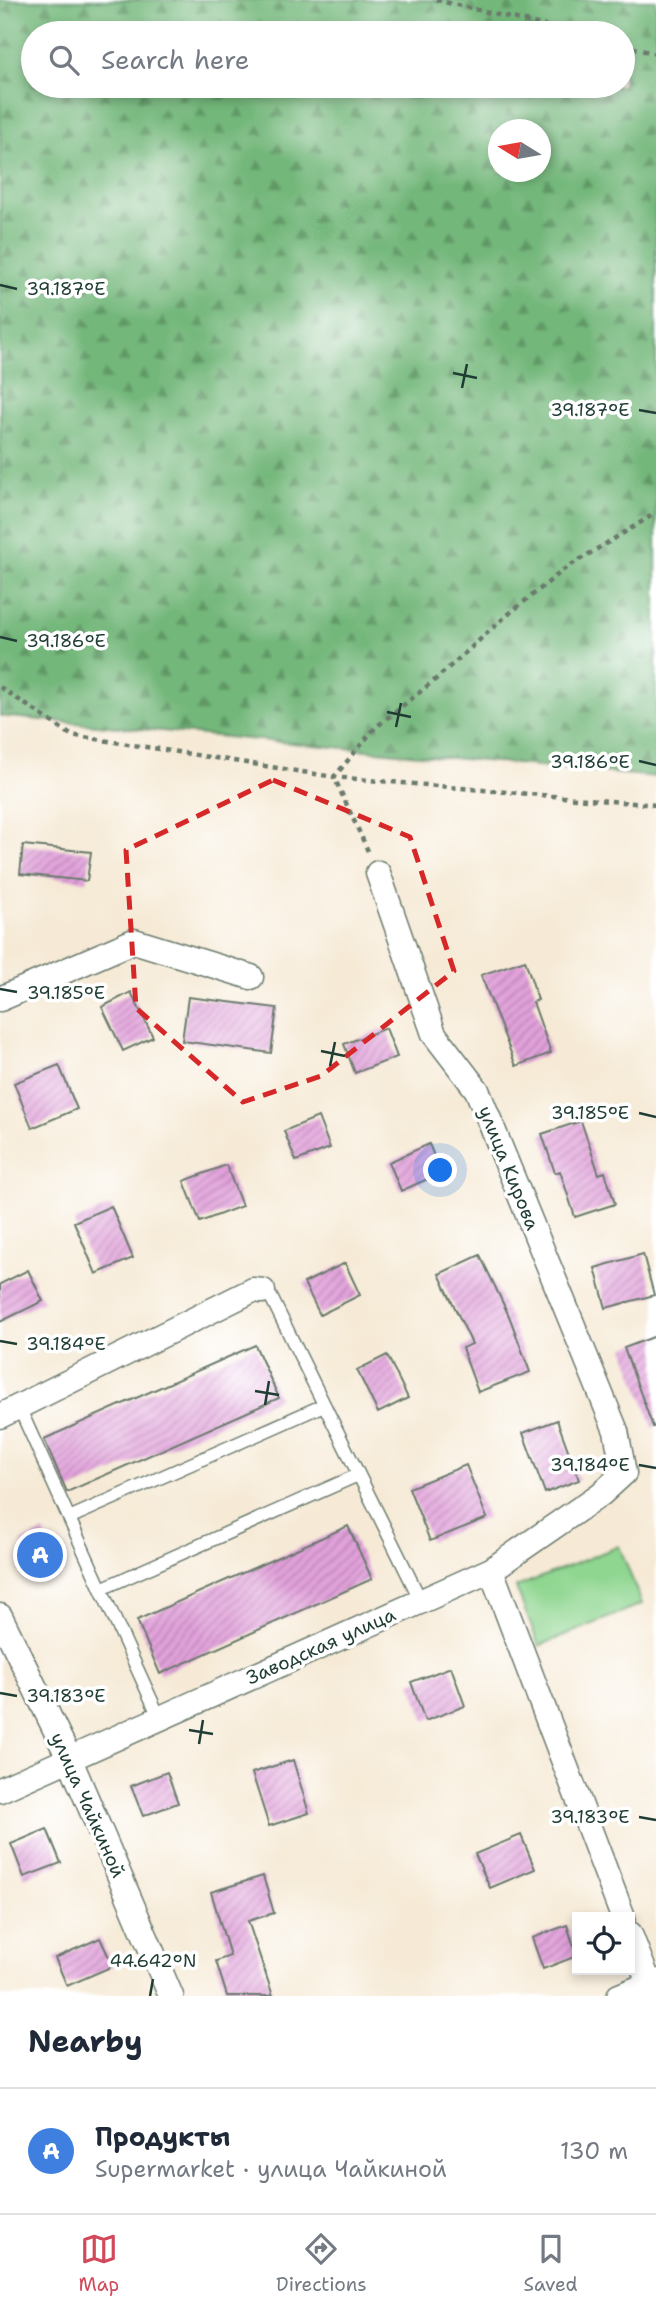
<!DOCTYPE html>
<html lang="en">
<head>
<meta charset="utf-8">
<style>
	:root { --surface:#fff; --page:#f6f6f7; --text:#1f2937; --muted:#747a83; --line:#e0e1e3; --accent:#d1495b }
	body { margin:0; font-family:"Shantell Sans",sans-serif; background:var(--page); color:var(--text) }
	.controls { position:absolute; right:21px; bottom:21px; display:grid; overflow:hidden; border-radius:0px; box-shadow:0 4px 10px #0003 }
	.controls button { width:63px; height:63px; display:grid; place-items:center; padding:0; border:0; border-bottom:2px solid var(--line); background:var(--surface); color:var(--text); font:35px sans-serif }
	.compass { position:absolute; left:488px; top:119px; width:63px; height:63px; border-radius:50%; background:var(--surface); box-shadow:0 4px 10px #0003; rotate:281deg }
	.you { position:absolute; left:441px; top:1171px; width:24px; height:24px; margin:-18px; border:5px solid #fff; border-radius:50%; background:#1a73e8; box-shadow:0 0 0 10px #1a73e833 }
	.badge { display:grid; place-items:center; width:46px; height:46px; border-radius:50%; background:var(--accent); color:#fff; font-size:23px; font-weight:700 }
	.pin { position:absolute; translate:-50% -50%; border:4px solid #fff; box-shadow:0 2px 7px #0006 }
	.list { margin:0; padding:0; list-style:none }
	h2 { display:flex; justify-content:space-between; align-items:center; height:91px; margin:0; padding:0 28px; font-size:30px }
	h2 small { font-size:23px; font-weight:400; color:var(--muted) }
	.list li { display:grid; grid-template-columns:46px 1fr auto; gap:21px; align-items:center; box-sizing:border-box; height:126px; padding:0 28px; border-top:2px solid var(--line) }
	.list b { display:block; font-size:26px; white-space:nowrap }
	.list p { margin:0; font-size:23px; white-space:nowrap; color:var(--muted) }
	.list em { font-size:23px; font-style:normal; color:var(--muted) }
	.icon { flex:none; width:38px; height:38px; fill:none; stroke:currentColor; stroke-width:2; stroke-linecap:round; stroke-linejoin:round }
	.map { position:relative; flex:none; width:656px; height:1996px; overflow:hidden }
	.search { position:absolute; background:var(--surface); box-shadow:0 4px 10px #0003; left:21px; right:21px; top:21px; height:77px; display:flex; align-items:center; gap:18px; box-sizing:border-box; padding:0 24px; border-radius:38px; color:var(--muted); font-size:26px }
	.sheet { height:217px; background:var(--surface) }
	nav { display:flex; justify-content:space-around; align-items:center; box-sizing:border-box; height:98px; border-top:2px solid var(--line); background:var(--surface); font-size:19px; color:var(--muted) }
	nav a { display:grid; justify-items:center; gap:4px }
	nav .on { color:var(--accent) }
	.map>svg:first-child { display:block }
</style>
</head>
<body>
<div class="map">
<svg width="656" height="1996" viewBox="0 0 656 1996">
	<defs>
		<pattern id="forest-firs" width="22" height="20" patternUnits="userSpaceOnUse" patternTransform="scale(1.75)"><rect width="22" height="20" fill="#73b77a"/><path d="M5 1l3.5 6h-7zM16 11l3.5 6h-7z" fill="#5e9665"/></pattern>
		<pattern id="building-hatch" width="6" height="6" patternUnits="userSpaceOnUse" patternTransform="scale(1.75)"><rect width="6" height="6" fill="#e2a1db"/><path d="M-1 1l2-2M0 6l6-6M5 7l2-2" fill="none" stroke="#b784b2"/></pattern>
	</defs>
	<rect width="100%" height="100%" fill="#fff"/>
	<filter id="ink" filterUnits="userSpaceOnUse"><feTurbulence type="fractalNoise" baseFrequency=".0143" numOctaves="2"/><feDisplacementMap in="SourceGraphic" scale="14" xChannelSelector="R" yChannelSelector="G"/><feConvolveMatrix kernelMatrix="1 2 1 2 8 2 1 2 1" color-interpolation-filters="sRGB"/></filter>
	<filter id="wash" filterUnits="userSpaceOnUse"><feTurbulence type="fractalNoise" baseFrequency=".00686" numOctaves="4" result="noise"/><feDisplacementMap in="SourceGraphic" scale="28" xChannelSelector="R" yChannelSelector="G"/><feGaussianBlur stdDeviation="1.57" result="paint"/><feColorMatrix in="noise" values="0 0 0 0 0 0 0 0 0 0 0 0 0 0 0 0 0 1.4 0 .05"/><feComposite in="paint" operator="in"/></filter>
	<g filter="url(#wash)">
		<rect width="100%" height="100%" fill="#f6ead6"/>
		<path fill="url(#forest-firs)" stroke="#497a57" stroke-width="2" fill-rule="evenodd" d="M0,0h656v777l-656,-61zM33,33h590v53h-590zM498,130h42v42h-42z"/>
		<path fill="#8fd690" stroke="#578a62" stroke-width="2" d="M619,1546l23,58 -103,42 -23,-59z"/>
		<g id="blocks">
			<path fill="url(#building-hatch)" d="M23,845l68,7 -4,29 -67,-7z
				M525,960l13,40 -5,2 18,51 -35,13 -35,-91z
				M131,992l22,45 -30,14 -21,-44z
				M188,997l89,11 -6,45 -89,-12z
				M386,1028l11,29 -42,16 -11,-29z
				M59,1065l18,44 -45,19 -18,-45z
				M318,1117l12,31 -34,13 -12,-30z
				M581,1121l18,53 6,-2 10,32 -40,13 -15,-46 -5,2 -13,-39z
				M429,1144l12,29 -40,18 -12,-29z
				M226,1165l16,41 -42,16 -16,-41z
				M111,1206l22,52 -37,16 -22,-52z
				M643,1254l11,41 -48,13 -11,-40z
				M480,1255l29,61 21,56 -52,20 -16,-44 10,-4 -33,-70z
				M345,1263l15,32 -40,20 -16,-32z
				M28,1270l15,31 -43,21v-38z
				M656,1336v90l-3,1 -29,-79z
				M255,1345l24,53 -212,94 -23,-53z
				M387,1355l21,43 -30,15 -21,-43z
				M557,1420l22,60 -34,13 -22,-60z
				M466,1465l21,53 -57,23 -21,-53z
				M348,1526l24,53 -212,95 -23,-54z
				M44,1532l14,36 -22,9 -14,-35z
				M451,1667l14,39 -40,15 -14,-39z
				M293,1760l16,53 -40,13 -17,-53z
				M167,1772l11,31 -35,13 -12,-30z
				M47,1829l14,34 -37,14 -13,-33z
				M521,1835l14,34 -45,19 -15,-34z
				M263,1876l11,37 -26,8 25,75h-46l-11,-35 14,-5 -19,-64z
				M567,1925l10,31 -34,13 -11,-31z
				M100,1938l13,28 -46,20 -12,-28z"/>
		</g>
	</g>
	<g filter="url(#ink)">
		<use href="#blocks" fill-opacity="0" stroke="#6a7a6d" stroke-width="2"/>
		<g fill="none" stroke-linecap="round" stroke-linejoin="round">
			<g stroke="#6a7a6d" stroke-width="15">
				<path id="service" d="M263,1291l8,6 150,304
					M19,1407l82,182
					M69,1518l255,-113
					M160,1719l-59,-130 257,-114"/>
			</g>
			<g stroke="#6a7a6d" stroke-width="27">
				<path id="minor" d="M0,999l134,-58 117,36
					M0,1416l253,-126 10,1
					M491,1570l132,347
					M0,1616l70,144 101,236
					M0,1790l491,-220 110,-76 23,-21 -8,-42 -139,-341 -43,-56 -56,-161
					M630,1934l24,62
					M619,1996l37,-15"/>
			</g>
			<path stroke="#6a7a6d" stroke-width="4.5" stroke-dasharray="5 5" stroke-linecap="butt" d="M436,0l139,33
				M623,45l33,9
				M0,687l71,48 263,42 322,28
				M368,851l-34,-74 41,-49 61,-49 69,-62 61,-49 90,-55"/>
			<use href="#service" stroke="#fff" stroke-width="12"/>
			<use href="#minor" stroke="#fff" stroke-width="24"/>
		</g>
	</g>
	<path fill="none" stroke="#d62828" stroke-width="5" stroke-dasharray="14 9" stroke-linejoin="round" d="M273,780l137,57 44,134 -133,105 -78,26 -107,-94 -10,-158z"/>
	<path fill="none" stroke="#1f3d34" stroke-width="2.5" d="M0,285l17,4M453,373l24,5M462,388l5,-24M639,410l17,3M0,637l17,4M387,712l24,5M396,727l5,-24M639,761l17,4M0,989l17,3M321,1051l24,5M330,1066l5,-24M639,1113l17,4M0,1341l17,3M255,1391l24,4M265,1405l4,-24M639,1465l17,3M0,1693l17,3M189,1730l24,4M199,1744l4,-24M639,1817l17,3M150,1996l3,-17"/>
	<g text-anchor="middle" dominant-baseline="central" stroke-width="7" stroke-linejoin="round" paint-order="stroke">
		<g font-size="19" fill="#1f3d34" stroke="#fff">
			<text transform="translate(509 1168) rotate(68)">улица Кирова</text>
			<text transform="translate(321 1646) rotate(-24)">Заводская улица</text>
			<text transform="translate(88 1805) rotate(66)">улица Чайкиной</text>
		</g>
	</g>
	<g font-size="18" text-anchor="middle" fill="#1f3d34" stroke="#fff" stroke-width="7" stroke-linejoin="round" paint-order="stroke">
		<text x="66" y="295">39.187°E</text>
		<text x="590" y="416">39.187°E</text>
		<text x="66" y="647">39.186°E</text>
		<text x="590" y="768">39.186°E</text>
		<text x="66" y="999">39.185°E</text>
		<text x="590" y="1119">39.185°E</text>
		<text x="66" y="1350">39.184°E</text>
		<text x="590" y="1471">39.184°E</text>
		<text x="66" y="1702">39.183°E</text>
		<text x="590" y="1823">39.183°E</text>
		<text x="153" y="1967">44.642°N</text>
	</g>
</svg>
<div class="controls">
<button><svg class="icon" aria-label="locate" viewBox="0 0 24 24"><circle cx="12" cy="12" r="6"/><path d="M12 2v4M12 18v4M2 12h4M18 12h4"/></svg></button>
</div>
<svg class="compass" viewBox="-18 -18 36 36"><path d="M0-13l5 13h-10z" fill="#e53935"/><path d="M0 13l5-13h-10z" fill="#747a83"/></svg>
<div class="you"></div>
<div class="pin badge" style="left:40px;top:1555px;background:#3f7fe0">A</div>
<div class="search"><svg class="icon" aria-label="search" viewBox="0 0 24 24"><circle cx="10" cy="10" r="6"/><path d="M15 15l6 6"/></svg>Search here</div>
</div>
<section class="sheet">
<h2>Nearby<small></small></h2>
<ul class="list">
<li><span class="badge" style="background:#3f7fe0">A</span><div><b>Продукты</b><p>Supermarket · улица Чайкиной</p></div><em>130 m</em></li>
</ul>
</section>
<nav>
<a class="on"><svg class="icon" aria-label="map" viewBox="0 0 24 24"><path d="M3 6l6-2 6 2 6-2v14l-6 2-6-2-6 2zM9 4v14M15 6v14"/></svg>Map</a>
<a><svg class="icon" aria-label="directions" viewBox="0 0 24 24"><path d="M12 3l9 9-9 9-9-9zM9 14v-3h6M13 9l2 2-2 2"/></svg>Directions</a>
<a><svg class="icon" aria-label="saved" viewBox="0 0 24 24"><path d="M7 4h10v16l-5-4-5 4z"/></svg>Saved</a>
</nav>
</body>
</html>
